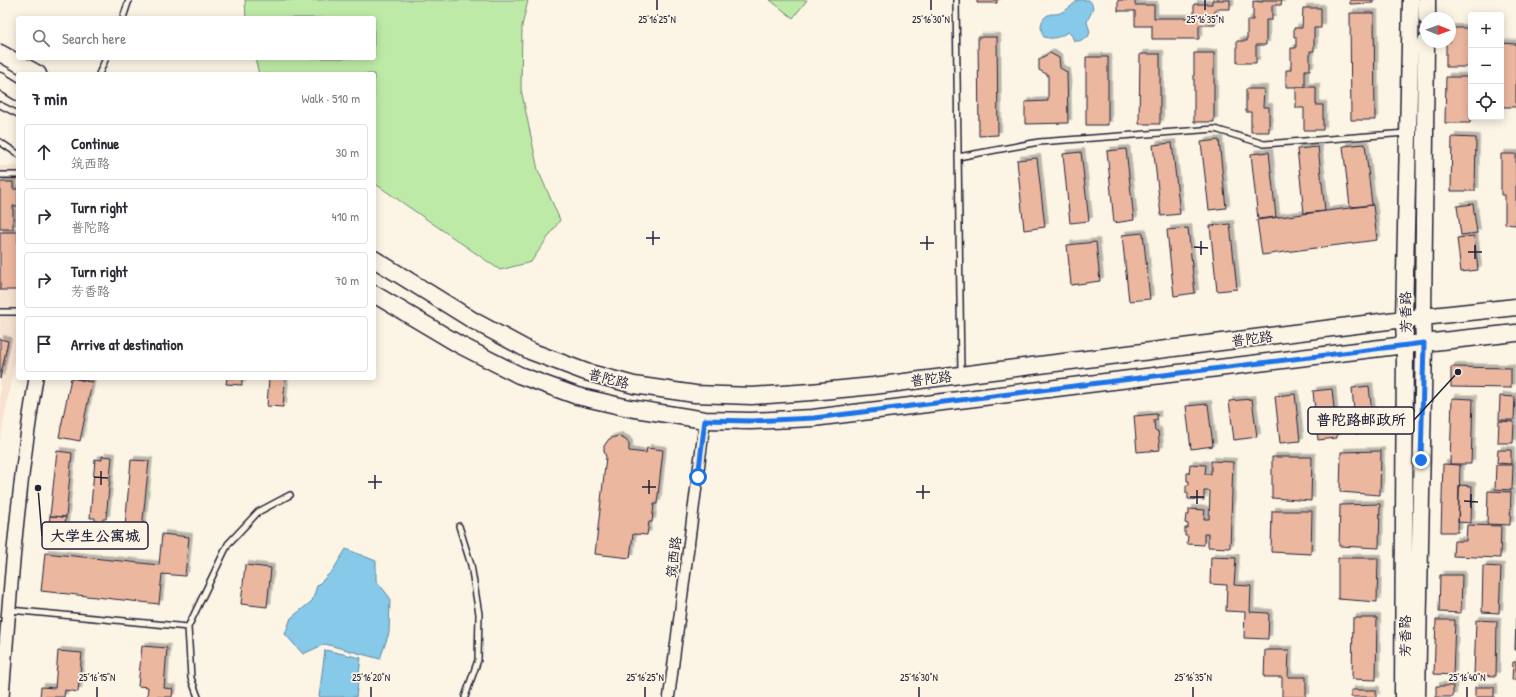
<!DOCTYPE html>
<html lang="en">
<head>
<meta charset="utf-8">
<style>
	:root { --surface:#fff; --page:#f2f2f3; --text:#2b2b33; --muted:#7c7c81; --line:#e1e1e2 }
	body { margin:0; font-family:"Patrick Hand","LXGW WenKai TC",sans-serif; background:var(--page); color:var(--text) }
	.controls { position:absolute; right:12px; top:12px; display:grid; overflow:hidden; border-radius:4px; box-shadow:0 2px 10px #0003 }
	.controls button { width:36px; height:36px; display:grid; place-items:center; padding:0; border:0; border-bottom:1px solid var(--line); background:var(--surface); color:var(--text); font:20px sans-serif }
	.compass { position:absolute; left:1420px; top:12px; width:36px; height:36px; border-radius:50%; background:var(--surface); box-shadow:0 2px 10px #0003; rotate:91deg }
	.stop { position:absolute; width:12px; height:12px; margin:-9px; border:3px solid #1a73e8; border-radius:50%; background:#fff }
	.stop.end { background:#1a73e8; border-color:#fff; box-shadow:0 1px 4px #0008 }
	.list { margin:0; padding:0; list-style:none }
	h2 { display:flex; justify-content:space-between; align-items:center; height:52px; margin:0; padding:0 16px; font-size:17px }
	h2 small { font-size:13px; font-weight:400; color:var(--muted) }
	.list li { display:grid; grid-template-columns:26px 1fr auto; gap:12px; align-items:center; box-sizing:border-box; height:56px; margin:0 8px 8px; padding:0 8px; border:1px solid var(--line); border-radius:4px }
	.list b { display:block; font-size:15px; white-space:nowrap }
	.list p { margin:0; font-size:13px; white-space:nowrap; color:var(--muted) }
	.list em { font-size:13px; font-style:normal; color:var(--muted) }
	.icon { flex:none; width:22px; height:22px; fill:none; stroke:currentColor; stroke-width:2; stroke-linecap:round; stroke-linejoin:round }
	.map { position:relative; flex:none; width:1516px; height:697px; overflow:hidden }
	.search { position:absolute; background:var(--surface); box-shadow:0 2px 10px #0003; left:16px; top:16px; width:360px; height:44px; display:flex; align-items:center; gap:10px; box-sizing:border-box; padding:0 14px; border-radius:4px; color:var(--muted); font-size:15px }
	.panel { position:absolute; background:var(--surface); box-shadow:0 2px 10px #0003; left:16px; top:72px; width:360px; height:308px; border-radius:4px }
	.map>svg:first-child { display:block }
</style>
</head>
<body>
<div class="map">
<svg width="1516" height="697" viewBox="0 0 1516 697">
	<defs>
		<filter id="shadow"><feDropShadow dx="3.5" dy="-3.5" stdDeviation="0" flood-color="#0004"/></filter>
	</defs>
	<rect width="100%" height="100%" fill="#fcf5e5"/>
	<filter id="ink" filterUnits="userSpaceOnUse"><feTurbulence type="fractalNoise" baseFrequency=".025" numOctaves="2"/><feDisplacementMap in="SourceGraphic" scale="8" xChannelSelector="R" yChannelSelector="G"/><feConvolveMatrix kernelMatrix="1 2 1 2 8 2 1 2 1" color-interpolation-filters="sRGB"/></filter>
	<g filter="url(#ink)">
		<path fill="#f7e2d0" d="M0,166h18v176l-18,100z"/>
		<path fill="#beeaa7" stroke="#708671" d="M245,0h283l-6,26 -1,63 17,81 22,50 -29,42 -31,8 -126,-87v-109h-115l-4,-16h119v-40h-128z
			M770,0h37l-14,18z"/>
		<path fill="#87c9e8" stroke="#5f86a3" d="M1077,0h12c8,8 1,13 -2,22l3,10 -2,5 -9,4h-5l-2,-5 -4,-4c-9,5 -14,8 -24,5 -5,-9 -4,-20 7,-23 3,0 6,0 9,-1 6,-2 11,-7 16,-11z
			M346,549l30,12v19l14,18 -1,35 -9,26 -55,-15 -22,10 -18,-20 6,-16 21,-17 5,-15 16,-16z
			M325,650l36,8 -5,39h-37z"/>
		<path fill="#ecb79f" stroke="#22223b" filter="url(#shadow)" d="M977,0h20v3h-20z
			M1118,0h17v5h19v13h40v-14h18v-4h18v9h-15v16h-16v14h-47v-13h-17v-15h-17z
			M1263,0h19l-1,5h-9v15h-6v25h-10v18h-19v-22h10v-21h6v-19l10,1z
			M1350,0h23v3l-23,1z
			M1303,8h18v20h-7v23h-4v19h-5v17h-19v-17h5v-22h5v-11h-2v-9h8z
			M1350,13h24l1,107h-24z
			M1450,28h21v39h-25v-25h4z
			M978,37h19l1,98 -19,1z
			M1501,43l15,1v63h-15z
			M1050,53l9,5 1,10 7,4 1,51 -43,1v-22l23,-1v-26l-9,-5v-11z
			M1194,53h20v69h-20z
			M1140,54h20v70h-21z
			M1086,57h22v68h-22z
			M1446,77h25l-1,46h-25z
			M1296,87h20v18h7v25h-19v-22h-8z
			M1246,89h18l-1,18h6v25h-18v-20h-5z
			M1452,137l24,1 -1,53h-24z
			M1219,140l7,68 -17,2 -8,-68z
			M1172,143l8,71 -19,2 -8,-71z
			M1365,144l7,61 -22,2 -7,-61z
			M1318,147l7,64 -21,2 -7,-64z
			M1126,149l8,71 -20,3 -7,-72z
			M1081,152l8,69 -19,2 -7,-69z
			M1269,152l7,65 -18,2 -7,-65z
			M1501,154h15v71l-11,-1v-29h-4z
			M1037,158l8,69 -21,3 -7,-70z
			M0,182h13v7h5v17h-5v23h-13z
			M1473,204l4,29 -16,2 -4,-29z
			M1373,205l4,35 -115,15 -5,-35z
			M1230,224l7,65 -20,2 -7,-65z
			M1188,228l7,65 -21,3 -7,-66z
			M0,232h18l-1,58h-17z
			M1143,233l7,66 -21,2 -7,-66z
			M1474,236l4,34 -17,2 -4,-34z
			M1096,242l4,39 -29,4 -4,-40z
			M0,339l8,2 -8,38z
			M1451,367l60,1v20l-60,-1z
			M71,378l21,4 -12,59 -21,-4z
			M74,378h19l-1,4z
			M227,378h15v7l-16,-1z
			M269,378h16l-2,29 -16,-1z
			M1369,386l5,46 -18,2 -4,-46z
			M1332,389l5,49 -19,2 -5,-49z
			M1295,394l5,47 -20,2 -5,-47z
			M1500,396l15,1 -1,23h-15z
			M1452,398l21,1 -2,65h-21z
			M1252,399l5,38 -23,3 -5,-39z
			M1208,404l5,42 -22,3 -5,-43z
			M1157,414v6h-3l1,11h3l2,19 -23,2 -3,-36z
			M1499,421l15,1 -1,21h-15z
			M618,436l8,4 3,4v7l17,2 1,-5 16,2 -6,54h-3l-2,18h-3l-2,13 -14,-1 -3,24 -35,-4 11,-97 -2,-6v-5l5,-7z
			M1498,450h13v14l-14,-1z
			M57,451l15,2 -6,64 -16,-1z
			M1381,451l-1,44 -40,-3 1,-40z
			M102,456l10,1 -6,62h-3l-1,3 -7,-1v-3h-5l5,-59 7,1z
			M1272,457h40l-1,44 -39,-3z
			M131,460l18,1 -7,68 -17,-2z
			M1211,461l22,1 -3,86 -22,-1v-13h-4v11l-17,-1 1,-8h-3v-8h3v-4l-3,-1 1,-8h3v-6l16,1 -1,9h5l1,-28h-6v9l-16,-1v-6h-2v-8h3v-4h-2v-8h2l1,-9 16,1 -1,9h6z
			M1443,464l17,1 -2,67h-17z
			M1496,465h17l-1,25 -17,-1z
			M1459,485l13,1 -1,37 -13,-1z
			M1488,491l23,1 -1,33 -23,-1z
			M1380,504l-1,44 -40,-2 1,-41z
			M1272,511h40l-1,43 -40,-2z
			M50,516l16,1 -2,17 -16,-2z
			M1467,525l34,1 -1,32 -47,-2 1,-15h12z
			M162,534l27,3 -4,39 -23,-2 -3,30 -118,-13 4,-38 114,12z
			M1211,557l25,1 -2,27 17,1 -1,26 19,1 -1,26 -24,-1 1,-26 -19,-1 1,-26 -17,-1z
			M1338,558h40l-1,44 -39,-3z
			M245,565l26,3 -4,39 -26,-3z
			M1483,566l18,1 -2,46 -17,-1z
			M1440,575h22l-1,38 -22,-1z
			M1353,618h24l-1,62 -24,-1z
			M1516,618v32h-1z
			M1436,620h19l-2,55 -19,-1z
			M1476,620l21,1 -1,55 -22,-1z
			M142,646l25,2 -3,40 9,1 -1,8h-25l1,-10 -10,-1z
			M1265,650h24l-1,27h18v20h-24v-20h-18z
			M58,651l24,2 -4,39 -13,-2 -1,7h-24l1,-10 14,1z
			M1513,662h3v18h-4z
			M1436,686h17v11h-17z
			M1475,687h19v10h-19z
			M1351,690h25v7h-25z"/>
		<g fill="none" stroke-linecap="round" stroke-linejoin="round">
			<g stroke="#22223b" stroke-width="8">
				<path id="service" d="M956,0l5,373
					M123,18l6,-18
					M99,74l7,-16
					M0,105l18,9
					M0,142l18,12
					M958,157l81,-15 176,-13 49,15 142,-11
					M0,175h18
					M0,312h18
					M459,526l12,39 8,49 -1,46 -13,37
					M10,610l178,17
					M198,697l-7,-19 -3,-51 40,-83 30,-32 32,-17"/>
			</g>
			<g stroke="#22223b" stroke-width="13">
				<path id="minor" d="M669,697l36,-277"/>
			</g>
			<g stroke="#22223b" stroke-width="16">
				<path id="tertiary" d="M2,697c8,-107 16,-213 34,-319"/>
			</g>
			<g stroke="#22223b" stroke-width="19">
				<path id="primary" d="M1427,18v-18
					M0,53l38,21
					M0,81l18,11
					M374,259l100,62 56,30 56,21 48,13 61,9 57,2 59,-4 62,-6 531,-67 112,-12
					M374,294l86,51 59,30 58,21 52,12 76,12 46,1 62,-3 592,-73 111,-12
					M1403,697l2,-352 -1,-26 7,-319
					M1417,697l7,-354 -1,-26 3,-275"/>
			</g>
			<use href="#service" stroke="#fcf5e5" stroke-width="5"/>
			<use href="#minor" stroke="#fcf5e5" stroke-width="10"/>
			<use href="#tertiary" stroke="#fcf5e5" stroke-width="13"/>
			<use href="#primary" stroke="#fcf5e5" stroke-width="16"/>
		</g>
	</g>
	<g fill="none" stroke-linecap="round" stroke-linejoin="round" filter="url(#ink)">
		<path stroke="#1a73e8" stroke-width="5" d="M698,477l7,-57 46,1 63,-3 610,-75 -3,117"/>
	</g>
	<path fill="none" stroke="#22223b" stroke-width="1.5" d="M657,10v-10M931,10v-10M1205,10v-10M646,238h14M920,243h14M653,245v-14M1194,247l14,1M927,250v-14M1468,252h14M1201,255v-14M1475,259v-14M94,477l14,1M368,482h14M101,485v-14M642,487h14M375,489v-14M916,492h14M649,494v-14M1190,497h14M923,499v-14M1464,501l14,1M1197,504v-14M1471,508v-14M97,697v-10M371,697v-10M645,697v-10M919,697v-10M1193,697v-10M1467,697v-10"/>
	<g text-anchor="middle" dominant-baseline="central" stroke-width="3.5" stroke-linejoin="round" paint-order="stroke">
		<g font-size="14" fill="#22223b" stroke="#fcf5e5">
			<text transform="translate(1405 312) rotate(-91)">芳香路</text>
			<text transform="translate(1252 338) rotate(-7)">普陀路</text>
			<text transform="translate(609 378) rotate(15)">普陀路</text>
			<text transform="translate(931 378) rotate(-7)">普陀路</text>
			<text transform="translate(673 557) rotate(-83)">筑西路</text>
			<text transform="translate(1404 636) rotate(-90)">芳香路</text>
		</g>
	</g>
	<g font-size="10" text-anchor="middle" fill="#22223b" stroke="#fcf5e5" stroke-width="3.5" stroke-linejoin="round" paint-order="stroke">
		<text x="657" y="23">25°16'25"N</text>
		<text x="931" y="23">25°16'30"N</text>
		<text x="1205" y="23">25°16'35"N</text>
		<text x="97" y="681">25°16'15"N</text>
		<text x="371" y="681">25°16'20"N</text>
		<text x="645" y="681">25°16'25"N</text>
		<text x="919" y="681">25°16'30"N</text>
		<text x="1193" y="681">25°16'35"N</text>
		<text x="1467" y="681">25°16'40"N</text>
	</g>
	<path fill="none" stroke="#22223b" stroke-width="1.5" d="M1458 372L1414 420M38 488L42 536"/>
	<g fill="#22223b" stroke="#fcf5e5" stroke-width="1.5">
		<circle cx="1458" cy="372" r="4"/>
		<circle cx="38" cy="488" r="4"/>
	</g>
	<g fill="#fcf5e5" stroke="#22223b" stroke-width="1.5">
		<rect x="1308" y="407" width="106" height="27" rx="4"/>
		<rect x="42" y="522" width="106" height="27" rx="4"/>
	</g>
	<g font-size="15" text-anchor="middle" font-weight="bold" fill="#22223b">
		<text x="1361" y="425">普陀路邮政所</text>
		<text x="95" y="541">大学生公寓城</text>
	</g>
</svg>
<div class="controls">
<button>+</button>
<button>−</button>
<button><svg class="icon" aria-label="locate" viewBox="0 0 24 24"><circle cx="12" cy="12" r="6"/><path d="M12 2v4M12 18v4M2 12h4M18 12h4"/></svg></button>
</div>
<svg class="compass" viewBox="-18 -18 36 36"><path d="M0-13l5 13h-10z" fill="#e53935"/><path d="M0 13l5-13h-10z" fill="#7c7c81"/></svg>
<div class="stop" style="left:698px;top:477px"></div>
<div class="stop end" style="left:1421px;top:460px"></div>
<div class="search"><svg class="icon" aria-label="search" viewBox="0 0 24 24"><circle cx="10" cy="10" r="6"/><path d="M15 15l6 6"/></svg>Search here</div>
<section class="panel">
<h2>7 min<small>Walk · 510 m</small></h2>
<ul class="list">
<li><svg class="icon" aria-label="ahead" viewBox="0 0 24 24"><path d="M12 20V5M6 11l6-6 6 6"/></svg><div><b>Continue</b><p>筑西路</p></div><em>30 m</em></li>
<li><svg class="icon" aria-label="right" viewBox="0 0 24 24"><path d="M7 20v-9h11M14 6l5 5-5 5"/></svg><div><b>Turn right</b><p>普陀路</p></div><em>410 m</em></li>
<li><svg class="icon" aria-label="right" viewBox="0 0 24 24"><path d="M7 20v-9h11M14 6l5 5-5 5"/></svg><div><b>Turn right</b><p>芳香路</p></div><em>70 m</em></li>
<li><svg class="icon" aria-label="arrive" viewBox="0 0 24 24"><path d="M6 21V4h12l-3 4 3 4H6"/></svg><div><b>Arrive at destination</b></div></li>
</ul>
</section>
</div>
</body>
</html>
